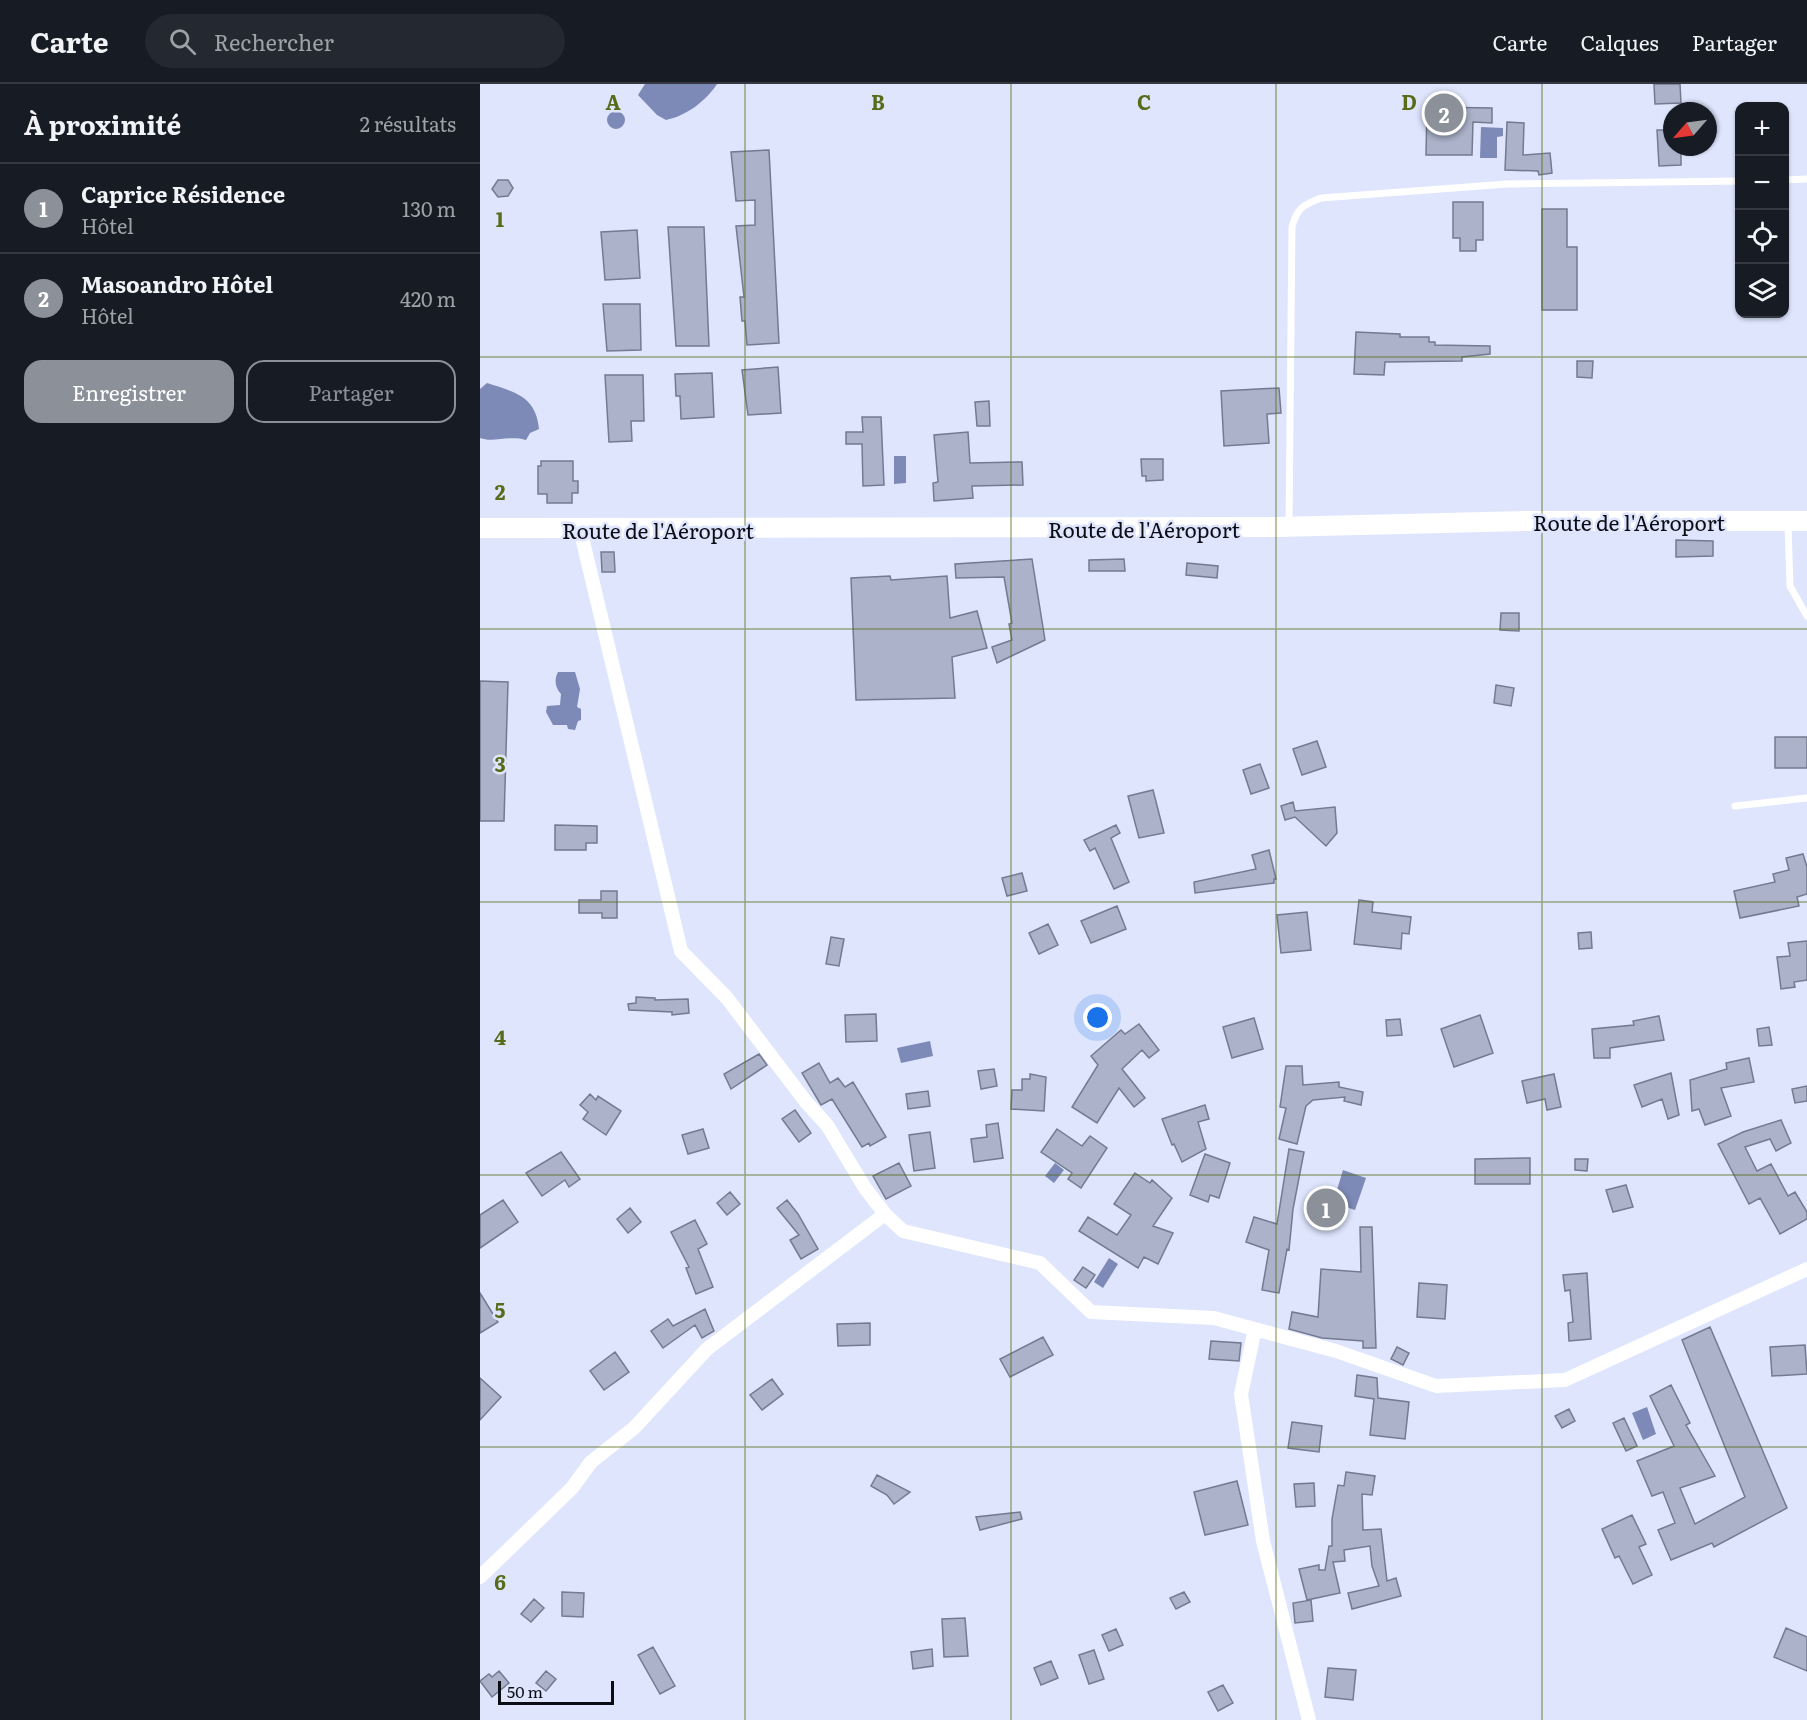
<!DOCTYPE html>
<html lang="fr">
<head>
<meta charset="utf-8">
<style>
	:root { --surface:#171b24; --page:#242831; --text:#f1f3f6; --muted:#9ea1a6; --line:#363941; --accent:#8c9099 }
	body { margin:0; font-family:Literata,serif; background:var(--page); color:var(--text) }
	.controls { position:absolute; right:18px; top:18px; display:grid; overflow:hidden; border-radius:12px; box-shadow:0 2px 4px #0004 }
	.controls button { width:54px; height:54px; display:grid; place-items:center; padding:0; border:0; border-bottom:2px solid var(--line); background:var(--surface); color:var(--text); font:30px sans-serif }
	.compass { position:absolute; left:1183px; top:18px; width:54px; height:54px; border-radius:50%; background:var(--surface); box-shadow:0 2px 4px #0004; rotate:242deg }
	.scale { position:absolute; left:18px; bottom:15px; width:116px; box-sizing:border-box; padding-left:6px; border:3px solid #0b0d15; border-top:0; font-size:16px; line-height:21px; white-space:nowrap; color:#0b0d15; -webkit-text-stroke:4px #dee5fd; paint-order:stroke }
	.you { position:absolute; left:618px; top:934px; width:21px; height:21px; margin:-15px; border:4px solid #fff; border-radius:50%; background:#1a73e8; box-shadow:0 0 0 9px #1a73e833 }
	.badge { display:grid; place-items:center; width:39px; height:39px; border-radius:50%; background:var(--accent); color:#fff; font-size:20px; font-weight:700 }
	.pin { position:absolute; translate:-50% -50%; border:3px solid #fff; box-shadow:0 2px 6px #0006 }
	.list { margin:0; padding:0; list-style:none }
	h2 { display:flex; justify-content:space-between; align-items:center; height:78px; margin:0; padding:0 24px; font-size:26px }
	h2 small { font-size:20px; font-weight:400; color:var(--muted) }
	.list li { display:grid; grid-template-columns:39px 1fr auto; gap:18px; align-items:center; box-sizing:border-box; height:90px; padding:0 24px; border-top:2px solid var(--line) }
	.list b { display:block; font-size:22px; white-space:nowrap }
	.list p { margin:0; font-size:20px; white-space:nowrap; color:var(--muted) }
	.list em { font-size:20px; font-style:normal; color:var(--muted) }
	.actions { display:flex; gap:12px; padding:18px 24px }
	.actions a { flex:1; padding:14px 0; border:2px solid var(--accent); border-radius:18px; text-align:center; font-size:21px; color:var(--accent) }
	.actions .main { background:var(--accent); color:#fff }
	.icon { flex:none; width:33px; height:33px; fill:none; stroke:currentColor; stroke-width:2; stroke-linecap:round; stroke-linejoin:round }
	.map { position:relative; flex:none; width:1327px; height:1636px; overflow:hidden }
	header { display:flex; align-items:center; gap:36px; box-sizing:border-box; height:84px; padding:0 30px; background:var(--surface); border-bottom:2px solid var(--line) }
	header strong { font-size:28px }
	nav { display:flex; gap:33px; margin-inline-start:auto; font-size:21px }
	.search { width:420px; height:54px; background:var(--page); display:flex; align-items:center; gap:15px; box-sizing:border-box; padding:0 21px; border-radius:33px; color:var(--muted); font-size:22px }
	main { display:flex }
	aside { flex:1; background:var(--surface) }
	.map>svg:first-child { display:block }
</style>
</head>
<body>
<header>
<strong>Carte</strong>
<div class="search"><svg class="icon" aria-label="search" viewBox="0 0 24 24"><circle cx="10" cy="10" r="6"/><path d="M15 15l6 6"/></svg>Rechercher</div>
<nav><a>Carte</a><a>Calques</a><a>Partager</a></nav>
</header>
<main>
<aside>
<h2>À proximité<small>2 résultats</small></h2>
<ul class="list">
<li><span class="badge">1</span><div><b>Caprice Résidence</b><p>Hôtel</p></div><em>130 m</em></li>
<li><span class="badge">2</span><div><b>Masoandro Hôtel</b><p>Hôtel</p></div><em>420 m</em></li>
</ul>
<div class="actions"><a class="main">Enregistrer</a><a>Partager</a></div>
</aside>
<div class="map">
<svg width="1327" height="1636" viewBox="0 0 1327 1636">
	<rect width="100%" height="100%" fill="#dee5fd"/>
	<path fill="#7d89b6" d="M165,0h72c-11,17 -31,32 -51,36l-9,-5 -19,-20z
		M127 36a9 9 0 1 1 18 0a9 9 0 1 1-18 0Z
		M1001,43l22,1v8l-6,1v21h-17z
		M7,299c28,9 49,13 52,46l-9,4 -4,7c-16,-5 -33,3 -46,-2v-49z
		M414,372h12v27l-12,1z
		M78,588h17l5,17 -3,18 4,2v11l-3,1 -3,9 -7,-1 -1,-4h-14l-7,-13 1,-6 13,-1 1,-11c-6,-7 -7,-14 -3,-22z
		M450,957l3,15 -32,7 -4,-15z
		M575,1079l9,7 -10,13 -9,-7z
		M863,1086l23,8 -11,32 -22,-7z
		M629,1174l9,6 -15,24 -9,-6z
		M1167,1323l9,27 -13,6 -11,-27z"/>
	<path fill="#abb2c9" stroke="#747b90" stroke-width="1.5" d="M1174,0h26l1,19 -26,1z
		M947,23l65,1v15l-19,-1 -1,33h-46z
		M1027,38l17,1 -1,32 27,-2 2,20 -13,2 -1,-4 -33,-1z
		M1177,46h15v17h9v18l-22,1z
		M289,66l10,193 -32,2 -2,-24h-3l-2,-24h4l-8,-71 19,-1v-25l-19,1 -5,-49z
		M18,96h10l5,8 -5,8 -10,1 -6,-8z
		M973,118h30v38h-7v11h-16v-13h-7z
		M1062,125h25v38h10v63h-35z
		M188,143h36l5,119h-33z
		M157,146l3,48 -35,2 -4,-48z
		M123,220h37l1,46 -34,1z
		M876,248l44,2v3h29v5h6v3l55,1v8l-28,3v4l-77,1 -1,13 -30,-1z
		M1097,277h16l-1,17 -15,-1z
		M298,283l3,46 -33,2 -6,-45z
		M232,289l2,44 -33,2 -1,-23h-4l-1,-22z
		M125,291h38l1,46h-13l1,20 -23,1z
		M799,304l2,25 -14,1 2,29 -45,3 -3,-55z
		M509,317l1,25h-13l-2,-24z
		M382,333h19l3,68 -21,1 -1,-42h-16v-12h17z
		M488,348l2,31 52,-1 1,23 -51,1 1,12 -39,3 -1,-18 5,-1 -4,-47z
		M661,375h22v21l-17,1v-5h-4z
		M61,377h32v20h5v12h-6v10h-25v-9h-9v-28h3z
		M1196,456l37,1v15l-37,1z
		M121,468h13l1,20h-13z
		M552,475l13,81 -48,23 -5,-16 20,-7 -3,-16 3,-1 -8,-46 -48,1 -1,-14z
		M644,475l1,12h-36v-11z
		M707,479l31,3 -1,12 -31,-3z
		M410,492l1,4 56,-4 3,42 27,-7 10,37 -35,9 3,41 -99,2 -5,-122z
		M1021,529h18v18l-19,-1z
		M0,597l28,1 -4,139h-24z
		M1016,601l18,3 -3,18 -17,-3z
		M1295,653h32v31h-32z
		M837,657l9,26 -24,8 -9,-26z
		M780,680l9,24 -18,6 -8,-24z
		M673,706l11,43 -25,5 -11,-42z
		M813,718l2,9 40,-4 2,26 -11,13 -31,-29 -10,3 -4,-14z
		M75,741l42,1v17h-11v7h-31z
		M636,741l4,8 -9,5 18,44 -15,7 -19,-41 -5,3 -6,-11z
		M789,766l7,29h-2v4l-79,10 -1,-11 62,-13 -4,-14z
		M1323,770l4,13v27l-10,3 2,9 -59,12 -6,-27 41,-9 -2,-8 16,-4 -3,-12z
		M542,789l5,18 -20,5 -5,-18z
		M121,807h16v27h-15v-5h-23v-13h22z
		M879,816l14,2 -1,10 39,5 -2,17 -7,-1 -1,16 -47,-5z
		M637,822l9,23 -35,14 -10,-22z
		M827,828l4,38 -30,3 -4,-38z
		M568,840l10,21 -19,9 -10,-21z
		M1111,848l1,16 -13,1 -1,-16z
		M351,853l13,2 -5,27 -13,-2z
		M1327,857v39l-13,2 1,5 -14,2 -4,-32 13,-1 -2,-13z
		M156,913l19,1v2l33,-1 1,14 -17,2v-3l-43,-2 -1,-6 8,-1z
		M396,930l1,27 -31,1 -1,-27z
		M1000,931l13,38 -39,14 -13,-38z
		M1179,932l5,24 -54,8v10h-16l-2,-29 42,-4 -1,-4z
		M774,934l9,31 -31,9 -9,-31z
		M920,935l2,16 -15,1 -1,-16z
		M659,940l20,26 -10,8 -7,-8 -20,19 23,29 -11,9 -15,-19 -22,35 -25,-16 26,-42 -7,-9 30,-26 4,4z
		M1289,943l3,18 -13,1 -2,-17z
		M279,970l8,11 -36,24 -7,-15z
		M1269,974l5,24 -33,6 10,28 -26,9 -6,-16 -7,2 -2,-31 37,-11 -1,-6z
		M339,979l11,20 8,-5 7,9 8,-5 33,55 -16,9 -1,-3 -7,4 -30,-48 -11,6 -19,-32z
		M806,982h16l1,19 36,-3v5l24,5 -2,13 -17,-4 1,-4 -32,3 -7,6 -9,38 -18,-5 7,-31 -6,-1z
		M514,985l3,17 -16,3 -3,-18z
		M1191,989l8,42 -11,4 -6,-20 -20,8 -8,-22z
		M550,990l16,3 -2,34 -33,-2 1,-19h10v-11h8z
		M1074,990l7,33 -14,3 -2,-11 -18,4 -5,-22z
		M1327,1002v15l-12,2 -3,-14z
		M448,1007l2,15 -22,3 -2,-15z
		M110,1010l6,6 2,-4 23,15 -15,24 -23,-16 5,-7 -8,-7z
		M725,1021l4,14 -11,3 8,27 -24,13 -8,-18 -2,1 -10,-26z
		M315,1026l16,23 -12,9 -17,-23z
		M1301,1036l10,23 -15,8 -6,-12 -25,8 12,24 14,-7 17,32 7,-4 12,20v7l-27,15 -20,-36 -11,6 -31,-60 25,-12z
		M518,1039l5,35 -29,4 -3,-23 16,-2 -1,-12z
		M223,1045l6,19 -21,6 -6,-19z
		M577,1045l25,17 8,-10 17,12 -26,40 -13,-9 4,-6 -31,-21z
		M450,1048l5,36 -21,3 -5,-36z
		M809,1065l15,3 -11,57 -4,41 -2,-1 -8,44 -17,-3 7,-40 -23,-8 8,-25 23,7z
		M81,1068l19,27 -11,8 -4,-7 -23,16 -16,-23z
		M725,1070l25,9 -11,35 -9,-3 -2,7 -18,-7z
		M1050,1074v26h-55v-25z
		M1095,1075h13l-1,12 -12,-1z
		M419,1079l12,23 -25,13 -13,-23z
		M655,1089l15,10 2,-3 20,18 -19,28 20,7 -15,31 -14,-7 -6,11 -59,-37 9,-14 29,18 14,-20 -17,-11z
		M1146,1101l7,22 -20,5 -7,-22z
		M250,1108l10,12 -13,11 -10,-12z
		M23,1116l15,22 -38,26v-33z
		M307,1116l11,14 20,35 -17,10 -11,-19 9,-5 -22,-27z
		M150,1124l11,14 -13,11 -11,-14z
		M215,1136l12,24 -9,5 15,38 -17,7 -10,-26 3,-1 -18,-35z
		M880,1143h12l4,121h-13v-7l-41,-3 -33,-9 3,-17 26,5 3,-48 40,3z
		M603,1183l12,8 -9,13 -12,-8z
		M1107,1189l4,66 -22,2 -1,-18 5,-1 -3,-32 -5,1 -2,-16z
		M939,1199l28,2 -2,34 -28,-2z
		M0,1209l18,29 -18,11z
		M225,1225l9,22 -12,7 -7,-13 -32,23 -12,-17 17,-12 5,7z
		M390,1239v22l-32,1 -1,-22z
		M1230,1243l77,181 -73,39 -2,-4 -41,17 -13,-30 17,-7 -12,-31 -11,4 -15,-35 37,-15 -24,-50 21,-11 19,38 -4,2 29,51 -35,12 15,36 50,-27 -63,-157z
		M563,1253l10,18 -43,22 -10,-18z
		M731,1257l30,2 -2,18 -30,-2z
		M1325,1261l2,29 -35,2 -2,-29z
		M917,1263l12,6 -6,12 -12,-6z
		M135,1268l14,20 -25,18 -14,-19z
		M877,1291l20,3 1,20 31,4 -4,37 -35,-4 4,-36 -19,-3z
		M0,1294l21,19 -21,23z
		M292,1295l11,15 -21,16 -12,-15z
		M1089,1325l6,12 -13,7 -7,-12z
		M1144,1334l13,28 -11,5 -13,-28z
		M812,1338l30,4 -3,26 -31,-4z
		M866,1388l29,4 -3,19 -10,-1 1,36 18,-1 6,52 9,-3 5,18 -49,13 -4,-16 31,-7 -7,-20 -2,-20 -26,4 1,11 -12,1 7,31 -33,7 -8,-31 20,-4v5h6l4,-24h3v-27l6,-34 6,1z
		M397,1391l33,17 -16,12 -7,-9 -16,-9z
		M757,1397l11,44 -43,10 -11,-43z
		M834,1399l1,23 -19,1 -2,-23z
		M540,1428l2,7 -42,11 -4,-13z
		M1152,1431l14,29 -7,3 13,28 -19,9 -14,-28 -4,2 -13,-29z
		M82,1508l22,1 -1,24 -21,-1z
		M704,1508l6,10 -14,7 -6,-11z
		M54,1515l10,9 -13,14 -10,-8z
		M831,1516l2,21 -18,2 -2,-20z
		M485,1534l3,38 -24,1 -2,-38z
		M1306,1544l21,9v34l-33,-14z
		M636,1545l7,16 -14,6 -7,-16z
		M173,1563l22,39 -15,8 -22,-39z
		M452,1565l1,17 -20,3 -2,-17z
		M614,1566l10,29 -15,5 -10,-29z
		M571,1577l7,17 -17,7 -7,-17z
		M848,1584l28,2 -3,30 -28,-3z
		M19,1587l10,12 -17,14 -12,-16 9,-7 3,3z
		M66,1587l10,8 -10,12 -10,-8z
		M743,1601l10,18 -15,8 -10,-19z"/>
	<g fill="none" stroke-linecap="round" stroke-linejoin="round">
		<path stroke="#fff" stroke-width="7" d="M1304,96l23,-1
			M1308,440l2,62 17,30
			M809,441l3,-298c5,-19 11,-22 29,-29l186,-14 233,-3
			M1255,722l72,-8"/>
		<path stroke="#fff" stroke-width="14" d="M100,445l101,422 46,47 79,104 21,23 38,63 20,26 18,17 137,32 51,49 123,6 122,33 100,35 129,-6 242,-111
			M775,1245l-14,65 22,147 46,179
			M0,1493l92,-89 19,-26 43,-34 73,-79 178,-135"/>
		<path stroke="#fff" stroke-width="20" d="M0,444l797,-1 251,-6h279"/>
	</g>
	<path fill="none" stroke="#576b19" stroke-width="1.5" stroke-opacity="0.55" d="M265,0v1636M531,0v1636M796,0v1636M1062,0v1636M0,273h1327M0,545h1327M0,818h1327M0,1091h1327M0,1363h1327"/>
	<g text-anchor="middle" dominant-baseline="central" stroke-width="5" stroke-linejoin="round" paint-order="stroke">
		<g font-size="21" fill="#0b0d15" stroke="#dee5fd">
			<text x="1149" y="437">Route de l'Aéroport</text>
			<text x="664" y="444">Route de l'Aéroport</text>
			<text x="178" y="445">Route de l'Aéroport</text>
		</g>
	</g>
	<g font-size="20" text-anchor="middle" font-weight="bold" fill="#576b19" stroke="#dee5fd" stroke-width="5" stroke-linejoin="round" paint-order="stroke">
		<text x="133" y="26">A</text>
		<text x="398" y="26">B</text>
		<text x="664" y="26">C</text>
		<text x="929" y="26">D</text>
		<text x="20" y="143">1</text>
		<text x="20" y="416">2</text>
		<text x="20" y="688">3</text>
		<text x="20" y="961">4</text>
		<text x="20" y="1234">5</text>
		<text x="20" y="1506">6</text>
	</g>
</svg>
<div class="controls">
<button>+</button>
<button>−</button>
<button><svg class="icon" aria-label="locate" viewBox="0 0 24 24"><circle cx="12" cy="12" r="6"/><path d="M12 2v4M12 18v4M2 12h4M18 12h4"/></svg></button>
<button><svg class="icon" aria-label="layers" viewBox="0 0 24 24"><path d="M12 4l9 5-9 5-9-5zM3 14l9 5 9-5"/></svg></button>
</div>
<svg class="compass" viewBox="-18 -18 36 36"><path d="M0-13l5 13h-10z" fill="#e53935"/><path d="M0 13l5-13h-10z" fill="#9ea1a6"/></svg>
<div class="scale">50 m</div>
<div class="you"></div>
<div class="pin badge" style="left:846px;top:1124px">1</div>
<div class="pin badge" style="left:964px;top:29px">2</div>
</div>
</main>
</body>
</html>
